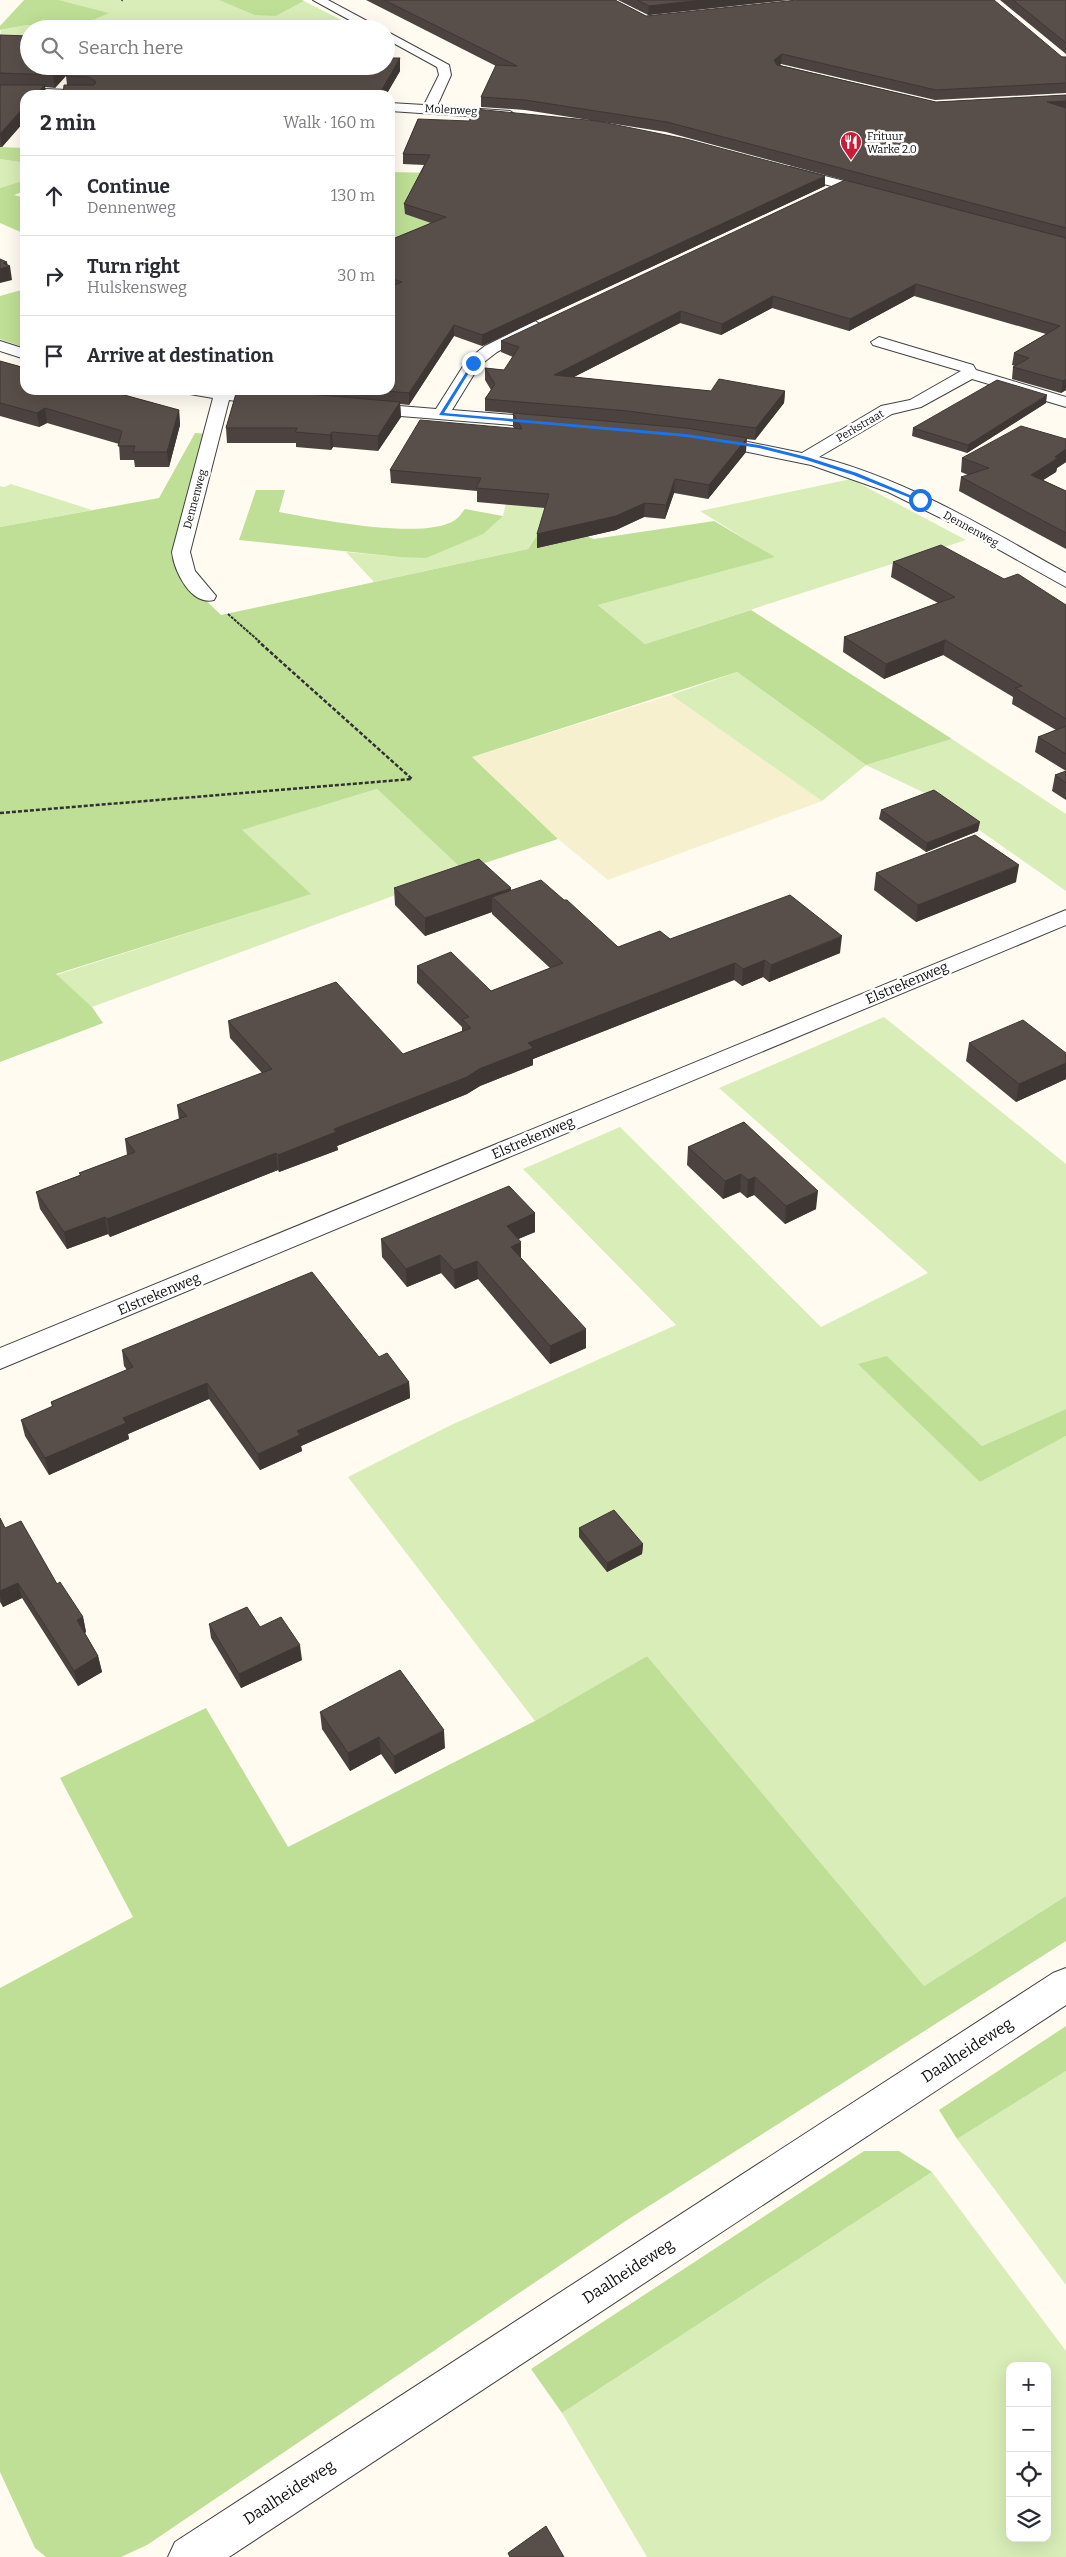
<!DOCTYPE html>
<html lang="en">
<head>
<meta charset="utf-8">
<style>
	:root { --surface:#fff; --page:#f2f2f3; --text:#2b2b33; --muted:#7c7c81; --line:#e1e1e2 }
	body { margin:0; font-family:Bitter,serif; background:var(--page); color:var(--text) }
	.controls { position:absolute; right:15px; bottom:15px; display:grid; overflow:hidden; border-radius:10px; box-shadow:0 5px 20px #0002 }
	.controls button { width:45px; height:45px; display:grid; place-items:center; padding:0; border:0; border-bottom:1px solid var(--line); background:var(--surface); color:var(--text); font:25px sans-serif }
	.stop { position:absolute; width:15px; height:15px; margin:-11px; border:4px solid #1a73e8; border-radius:50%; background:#fff }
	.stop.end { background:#1a73e8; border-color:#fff; box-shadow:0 1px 5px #0008 }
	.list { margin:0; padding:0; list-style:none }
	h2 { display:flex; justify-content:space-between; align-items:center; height:65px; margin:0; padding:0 20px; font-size:21px }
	h2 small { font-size:16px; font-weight:400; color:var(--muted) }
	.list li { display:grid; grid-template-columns:32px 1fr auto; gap:15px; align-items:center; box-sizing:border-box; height:80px; padding:0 20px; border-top:1px solid var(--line) }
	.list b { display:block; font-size:19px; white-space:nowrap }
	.list p { margin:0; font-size:16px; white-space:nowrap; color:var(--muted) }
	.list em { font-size:16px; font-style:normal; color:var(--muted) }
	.icon { flex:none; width:28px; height:28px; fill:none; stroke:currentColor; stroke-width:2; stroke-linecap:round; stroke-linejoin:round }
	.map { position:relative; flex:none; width:1066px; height:2557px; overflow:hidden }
	.search { position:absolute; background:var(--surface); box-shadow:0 5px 20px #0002; left:20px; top:20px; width:375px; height:55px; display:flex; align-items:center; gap:12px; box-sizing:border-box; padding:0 18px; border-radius:28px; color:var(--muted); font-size:19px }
	.panel { position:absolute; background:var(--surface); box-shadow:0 5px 20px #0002; left:20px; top:90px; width:375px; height:305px; border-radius:15px }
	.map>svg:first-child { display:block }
</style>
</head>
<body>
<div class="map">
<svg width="1066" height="2557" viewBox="0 0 1066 2557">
	<rect width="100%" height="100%" fill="#fffbf1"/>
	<path fill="#f7f0ce" d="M671,695l151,106 -214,79 -50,-41 -86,-82z"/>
	<path fill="#d8edb7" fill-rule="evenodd" d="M59,0h168l49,16 28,-15 55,28h-330v10l-29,-2 1,-7 26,-5 48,3 33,-15z
		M0,159l25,4v17l-25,8z
		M851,479l115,61 -321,104 -47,-39 176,-48 -74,-46z
		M11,484l81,26 -92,17v-41l4,1z
		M507,498l47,5 -8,19 -18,27 -154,33 -28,-30 53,5 104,-41z
		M737,672l129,93 86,-26 114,75v77l-135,-95 -65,-31 -44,36 -151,-106z
		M377,789l86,81 -371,137 -36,-32 254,-81 -69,-64z
		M884,1017l182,147v245l-84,37 -95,-90 93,126 86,-46v460l-142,90 -277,-330 -112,65 -187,-244 101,-51 227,-101 -153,-156 97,-42 201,200 107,-54 -209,-185z
		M1066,2071v214l-109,-146z
		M932,2172l134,179v206h-419l-85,-144zM1010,2366h37v172h-37z"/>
	<path fill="#bedf95" d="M24,0h35l50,13 -34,15 -48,-3 -27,5v-4z
		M219,0h83l2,1 -28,15 -21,-1z
		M0,147l25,1v15l-25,-4z
		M390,172l47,1 71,7 -118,70z
		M25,180v11l-11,4 11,3v36l-25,-11v-35z
		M25,289v59l-25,-9v-43z
		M195,433l12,1 -29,117 15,37 28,27 307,-66 18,-27 48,17 120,-18 61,36 -177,48 47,39 106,-34 201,129 -86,26 -129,-93 -265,85 86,82 -95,31 -86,-81 -135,41 69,64 -255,80 36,33 11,16 -103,39v-535l159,-29z
		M256,490h29l-6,22c37,7 146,29 176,8 4,-2 7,-8 10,-11l38,7 -20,18 -57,24 -27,-1 -160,-17z
		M887,1356l95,90 84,-37v27l-86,46 -122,-118z
		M647,1656l277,330 142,-90v45l-439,279 -480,325 -26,12h-75l-11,-9 -35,-76v-484l133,-71 -73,-139 146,-70 82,139 247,-126z
		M1066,2026v45l-109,68 -18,-29z
		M864,2151h35l33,21 -370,241 -31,-44z"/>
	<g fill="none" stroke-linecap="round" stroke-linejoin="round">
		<g stroke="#424242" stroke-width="2">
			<path id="minor" d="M313,0h15l54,29h-16z
				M386,31l63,34 2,10 -14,31 73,5 6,4 -6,4 -120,-8v-8l34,2 15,-30 -2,-8 -51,-28z
				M0,87l90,4 6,4h-96z
				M790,167l89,23 2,3 -7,4 -89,-23 -2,-3z
				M535,321l8,5 -3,3 -43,23 -18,14 -27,44 98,8 8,5 -2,4 -6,1 -187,-15 -8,-5 8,-5 73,6 31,-49 18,-14z
				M879,337l94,28 3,5 90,27v10l-94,-28 -51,28 -29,7 -73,43c89,23 167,71 247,116v14l-115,-64 -63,-31 -77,-27 -102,-21 -6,-1 -2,-4 2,-4 6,-1 93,19 79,-47 29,-6 51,-29 -88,-26 -2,-3z
				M0,341l25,8v10l-25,-8z
				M182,390c16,0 91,-1 99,11l-8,5 -44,-6 -39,152 5,19 21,25 -2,4c-23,6 -40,-29 -42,-48l41,-154 -29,-5z
				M1066,910v15l-1066,444v-21z
				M1066,1968v37l-837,552h-61l7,-15 878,-569z"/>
		</g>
		<path stroke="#313131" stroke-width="1" stroke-dasharray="2.5 1" stroke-linecap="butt" d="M121,0l2,1"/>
		<path stroke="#313131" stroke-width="2" stroke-dasharray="3 1" stroke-linecap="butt" d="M228,614l32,28"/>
		<path stroke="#313131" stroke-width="2.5" stroke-dasharray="4 2" stroke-linecap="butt" d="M0,813l412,-34 -154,-138"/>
		<use href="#minor" fill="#fff" fill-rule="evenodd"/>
	</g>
	<path fill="#4c4340" d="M366,0h249l31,16 420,41v36l-131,7 -154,-36 -1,1 156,37 130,-7v295l-5,3 -49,-14 1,-12 2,-1 -3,-1 2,-12 32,-19 -132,-38 -65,35 -77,-23 -51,27 -41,-12 -106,54 137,14h74l-1,12 -29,37 -9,-1v13l-38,47 -34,-6 -9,26 -21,-2 -28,13 -79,18 8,-40 -68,-6v-11l-86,-8 -1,-13 124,-42 -1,-1v-14l126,11 -154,-13v-12l6,-9 -6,-10v-12l19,2 9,-13 -12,-5v-11l361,-156 -196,-53 -141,-22 -44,-3v-10l15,-31z
		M618,0h170l-140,15z
		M1000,0h66v54z
		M0,35l29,31h357l14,-8v13l-14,24h-323l4,-10 -1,-9 -11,12 -10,-1 1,8 -44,52h-2z
		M418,119l407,67 -343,160 -28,-10 -45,69 -9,-1 1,13 -23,34 -45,-4 -2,3 -35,-3v-4h-69l-1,-15 11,-38h153v-150l41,-17 -26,-9 -1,-10 20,-39 -21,-1v-10z
		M0,361l179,49 1,15 -11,42h-34l-1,-7h-14l-1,-16 -72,-21 -8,4 -39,-11z
		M1046,403l-79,50 -55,-17 1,-8z
		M1066,439v23l-9,6 -1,4 -13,8 23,11v58l-107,-58 2,-14 7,-2 -7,-3 1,-14z
		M893,562l111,17 62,26v195l-14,-9 3,-16 11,-4 -31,-19 3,-15 18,-7 -44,-26 1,-7 -70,-42 -59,24 -41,-27 1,-15 94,-34 -47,-26z
		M881,810l97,21 -52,21 -47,-33z
		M876,873l140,9 -100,40 -42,-32z
		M394,888l117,3 53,9 54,47 52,-8 170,14 -71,29 -6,-5 -21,9 -8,-6 -201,79v6l-53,21 -13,8 -130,52 1,4 -59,22 -1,-2 -168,67 -2,-3 -41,15 -27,-40 -4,-17 44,-17 -1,-2 48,-18 -2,-16 54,-20 -2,-14 85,-32 -32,-35 -2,-17 175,33 59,-23v-4l-45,-44v-17l74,25 59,-23 -58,-54v-2l-67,24 -30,-31z
		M969,1043l97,10v26l-50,23 -50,-41z
		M744,1122l72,87 -31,15 -31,-29 -7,3 -7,-6 -17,7 -36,-34 1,-18z
		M535,1213v19l-17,7 3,19 65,90 -36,16 -72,-85 -23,10 -14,-16 -34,14 -25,-30 -1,-18z
		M122,1350l257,7 30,25 1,16 -109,48 1,5 -42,19 -51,-71 -81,35 1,5 -80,36 -24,-39 -4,-16 31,-13 -1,-5 76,-32 -3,-4z
		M0,1518l5,10 52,56 26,33 3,15 -1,1 13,23 4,16 -24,14 -56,-88 -19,9 -3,-5z
		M579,1528l64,16 -1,10 -35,18 -28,-35z
		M209,1624l51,3 42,33 -61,28 -30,-50z
		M320,1712l125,36 -50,26 -14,-20 -31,17 -28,-42z"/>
	<path fill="#3e3734" d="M702,0h86l-140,15 1,-9z
		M782,54l-1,10 -8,6 1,-10z
		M400,58v13l-14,24h-7z
		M62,66h7l1,5 -15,17 -2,-13z
		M45,85l1,10h-11z
		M1066,101v10l-19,-9z
		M25,106v15l-23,26 -2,-13z
		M825,176v10l-343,160v-11l2,-2z
		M7,262l1,5 2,-1 2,14 -12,3v-14l3,-6z
		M916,284l-2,12 -65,35 1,-12z
		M773,296l-1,12 -51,27 1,-11z
		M681,311l-1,12 -126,64v-12z
		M454,325v11l-45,69v-12z
		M1066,379v11l-5,3 2,-12z
		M785,391l-1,12 -29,37 1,-12z
		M1047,395l-1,8 -79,50 1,-8z
		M400,402l1,15 -23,34v-15z
		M45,408l2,15 -8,4 -2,-14z
		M179,410l1,15 -11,42 -2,-15z
		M332,432l1,15 -2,3 -1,-15z
		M747,438l-1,14 -38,47 1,-14z
		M1066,449v13l-9,6 -1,4 -27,17 2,-14z
		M675,479l-1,14 -9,26 1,-14z
		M645,503l-1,14 -28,13 -79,18v-14z
		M945,640l-2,15 -59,24 2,-15z
		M980,822l-2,9 -52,21 1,-9z
		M1019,865l-3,17 -100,40 2,-17z
		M511,888v18l-19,-9v15l-67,24v-18z
		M842,936l-2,17 -71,29 2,-17z
		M765,960l-2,17 -21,9 1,-17z
		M735,963l-1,17 -201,79v6l-53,21 -13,8 -130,52 1,4 -59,22 -1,-17 56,-26 145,-60 49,-26z
		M1066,1063v16l-50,23 3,-18z
		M276,1153l2,17 -168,67 -3,-18z
		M741,1174l-1,18 -17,7 2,-18z
		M755,1177l-1,18 -7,3 1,-18z
		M818,1191l-2,18 -31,15 1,-18z
		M535,1213v19l-28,12v-18z
		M105,1217l3,17 -41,15 -3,-17z
		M521,1242v18l-10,-13z
		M440,1255l1,18 -34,14 -1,-18z
		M477,1261l1,18 -23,10 -1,-19z
		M586,1329v19l-36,16v-18z
		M409,1382l1,16 -109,48 1,5 -42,19 -2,-16 39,-23z
		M207,1383l2,16 -81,35 1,5 -80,36 -4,-17 78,-40z
		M643,1544l-1,10 -35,18v-9z
		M18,1583l4,15 -19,9 -3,-11v-5z
		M83,1617l3,15 -5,3 -4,-15z
		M300,1645l2,15 -61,28 -2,-14z
		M98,1656l4,16 -24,14 -4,-15z
		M444,1730l1,18 -50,26 -1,-18z
		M379,1737l2,17 -31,17 -2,-18z"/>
	<path fill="#584e4a" stroke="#3e3734" d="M384,0h231l31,16 151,-16h197l68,57h4v26l-130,7 -154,-36 -8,6 3,5 159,37 130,-7v6l-19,1 19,6v120l-399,-106 -142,-22 -44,-3 15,-32 21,1z
		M637,0h65l-53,6z
		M1013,0h53v43z
		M0,35l29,1v30h33l-9,9 -53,-2z
		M386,58h14l-21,37h-316l1,-10h30l2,-3 -7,-5 -23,-1 1,-10h319z
		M0,85h45l-10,10h-10v11l-25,28z
		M475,109l122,12 89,18 139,37 -343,159 -28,-10 -45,68 -34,-3h15v-103l12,-5 -12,-4v-38l56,-23 -42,-13 26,-49 -27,-1 15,-35 51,2z
		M845,180l221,58v141l-3,2 -50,-14 16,-9 -15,-5 46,-27 -144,-42 -66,35 -77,-23 -51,28 -41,-13 -127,64 157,16 8,-12 66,12 -29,37 -128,-17 -143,-12 10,-15 -10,-16 19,2 15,-23 -18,-6z
		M0,259l7,3 -4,1 7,3 -10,3z
		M0,361l25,7v22h81l73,20 -12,42h-34l2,-6h-17l4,-15 -77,-23 -8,5 -37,-10z
		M997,380l50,15 -79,50 -55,-17z
		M237,390h26l137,12 -22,34 -46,-4 -2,3 -35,-3 2,-4h-71z
		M513,413l173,15 61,10 -38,47 -34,-6 -9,26 -21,-2 -29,13 -79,18 12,-40 -73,-6 5,-10 -91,-8 30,-50 102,9z
		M1021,426l45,13v10l-11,8 3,1 -27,17 35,16v42l-105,-56 28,-9 -27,-10z
		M941,545l63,34 14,-5 48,31v114l-51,-31 7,-2 -77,-46 -59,24 -42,-27 111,-40 -62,-35z
		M1066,726v28l-28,-17z
		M1066,771v12l-11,-8z
		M934,790l46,32 -53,21 -46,-33z
		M975,835l44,30 -101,40 -42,-32z
		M479,859l32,29 -86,30 -31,-30z
		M541,880l23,20h3l51,47 42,-16 10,8 120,-44 52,41 -71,29 -6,-5 -22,9 -8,-6 -207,80 5,5 -54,21 -12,8 -133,52 2,3 -58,23 -2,-2 -169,66 -2,-2 -41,15 -28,-40 45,-17 -2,-2 56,-21 -10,-13 62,-23 -10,-11 95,-36 -44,-48 108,-39 67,72 68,-26 -9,-9 7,-2 -52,-51 34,-14 40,39 72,-28 -71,-66z
		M1023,1020l43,33v10l-47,21 -50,-41z
		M744,1122l74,69 -32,15 -31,-29 -7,3 -7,-6 -16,7 -37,-34z
		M509,1186l26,27 -28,13 14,16 -10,5 75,82 -36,17 -73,-85 -23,9 -14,-15 -34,14 -25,-30z
		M312,1272l67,85 8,-4 22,29 -112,49 3,4 -42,19 -51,-71 -84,35 3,5 -81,35 -24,-38 32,-14 -2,-4 82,-35 -11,-17z
		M614,1510l29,34 -36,19 -28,-35z
		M0,1518l5,10 16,-7 36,63 3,-2 23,35 -6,3 21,36 -24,15 -56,-88 -18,8z
		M247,1607l13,20 21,-10 19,28 -61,29 -30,-50z
		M400,1670l44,60 -50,26 -15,-19 -31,16 -28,-41z
		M546,2526l18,31h-54l-2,-4z"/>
	<path fill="#1a73e8" d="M473,361l2,2 -31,50 242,21 73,11 48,12 50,16 65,27 -4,1 -65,-26 -50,-16 -44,-11 -73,-11 -247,-22z"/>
	<defs>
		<g id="restaurant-pin" transform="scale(1.125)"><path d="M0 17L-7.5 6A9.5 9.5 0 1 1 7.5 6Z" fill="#c91d37" stroke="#fff"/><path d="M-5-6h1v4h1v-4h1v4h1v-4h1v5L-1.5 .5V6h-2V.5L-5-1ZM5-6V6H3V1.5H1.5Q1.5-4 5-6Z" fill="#fff"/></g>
	</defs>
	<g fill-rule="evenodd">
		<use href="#restaurant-pin" x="851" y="142"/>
	</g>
	<g text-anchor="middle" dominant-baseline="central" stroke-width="5" stroke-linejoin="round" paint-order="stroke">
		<g font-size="11" fill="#0f0f0f" stroke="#fff">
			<text transform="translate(451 110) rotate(3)">Molenweg</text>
			<text transform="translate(860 426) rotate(-30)">Perkstraat</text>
			<text transform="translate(195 499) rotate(-75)">Dennenweg</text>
			<text transform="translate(971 529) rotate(29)">Dennenweg</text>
		</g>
		<g font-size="11" fill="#0f0f0f" stroke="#fff" text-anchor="start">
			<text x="867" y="136">Frituur<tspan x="867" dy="13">Warke 2.0</tspan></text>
		</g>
		<g font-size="14" fill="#0f0f0f" stroke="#fff">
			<text transform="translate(907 983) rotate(-23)">Elstrekenweg</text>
			<text transform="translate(533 1138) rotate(-23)">Elstrekenweg</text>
			<text transform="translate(159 1294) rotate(-23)">Elstrekenweg</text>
		</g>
		<g font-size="16" fill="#0f0f0f" stroke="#fff">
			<text transform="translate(967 2050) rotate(-33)">Daalheideweg</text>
			<text transform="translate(628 2271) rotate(-33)">Daalheideweg</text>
			<text transform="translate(289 2492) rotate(-33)">Daalheideweg</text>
		</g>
	</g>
</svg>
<div class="controls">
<button>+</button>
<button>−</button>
<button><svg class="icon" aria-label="locate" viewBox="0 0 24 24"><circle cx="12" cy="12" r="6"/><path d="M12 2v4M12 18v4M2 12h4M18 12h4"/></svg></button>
<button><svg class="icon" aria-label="layers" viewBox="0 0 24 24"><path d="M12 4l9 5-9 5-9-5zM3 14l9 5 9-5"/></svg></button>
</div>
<div class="stop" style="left:920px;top:500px"></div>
<div class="stop end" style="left:473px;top:363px"></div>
<div class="search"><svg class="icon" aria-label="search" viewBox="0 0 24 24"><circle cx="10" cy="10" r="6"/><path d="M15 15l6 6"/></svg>Search here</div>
<section class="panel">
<h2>2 min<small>Walk · 160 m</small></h2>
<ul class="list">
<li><svg class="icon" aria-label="ahead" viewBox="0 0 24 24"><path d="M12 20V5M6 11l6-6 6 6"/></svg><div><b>Continue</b><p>Dennenweg</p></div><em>130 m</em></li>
<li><svg class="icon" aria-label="right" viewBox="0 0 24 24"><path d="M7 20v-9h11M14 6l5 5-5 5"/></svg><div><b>Turn right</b><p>Hulskensweg</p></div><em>30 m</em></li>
<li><svg class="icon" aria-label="arrive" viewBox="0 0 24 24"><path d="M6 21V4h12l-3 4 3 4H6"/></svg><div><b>Arrive at destination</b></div></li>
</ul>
</section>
</div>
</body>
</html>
